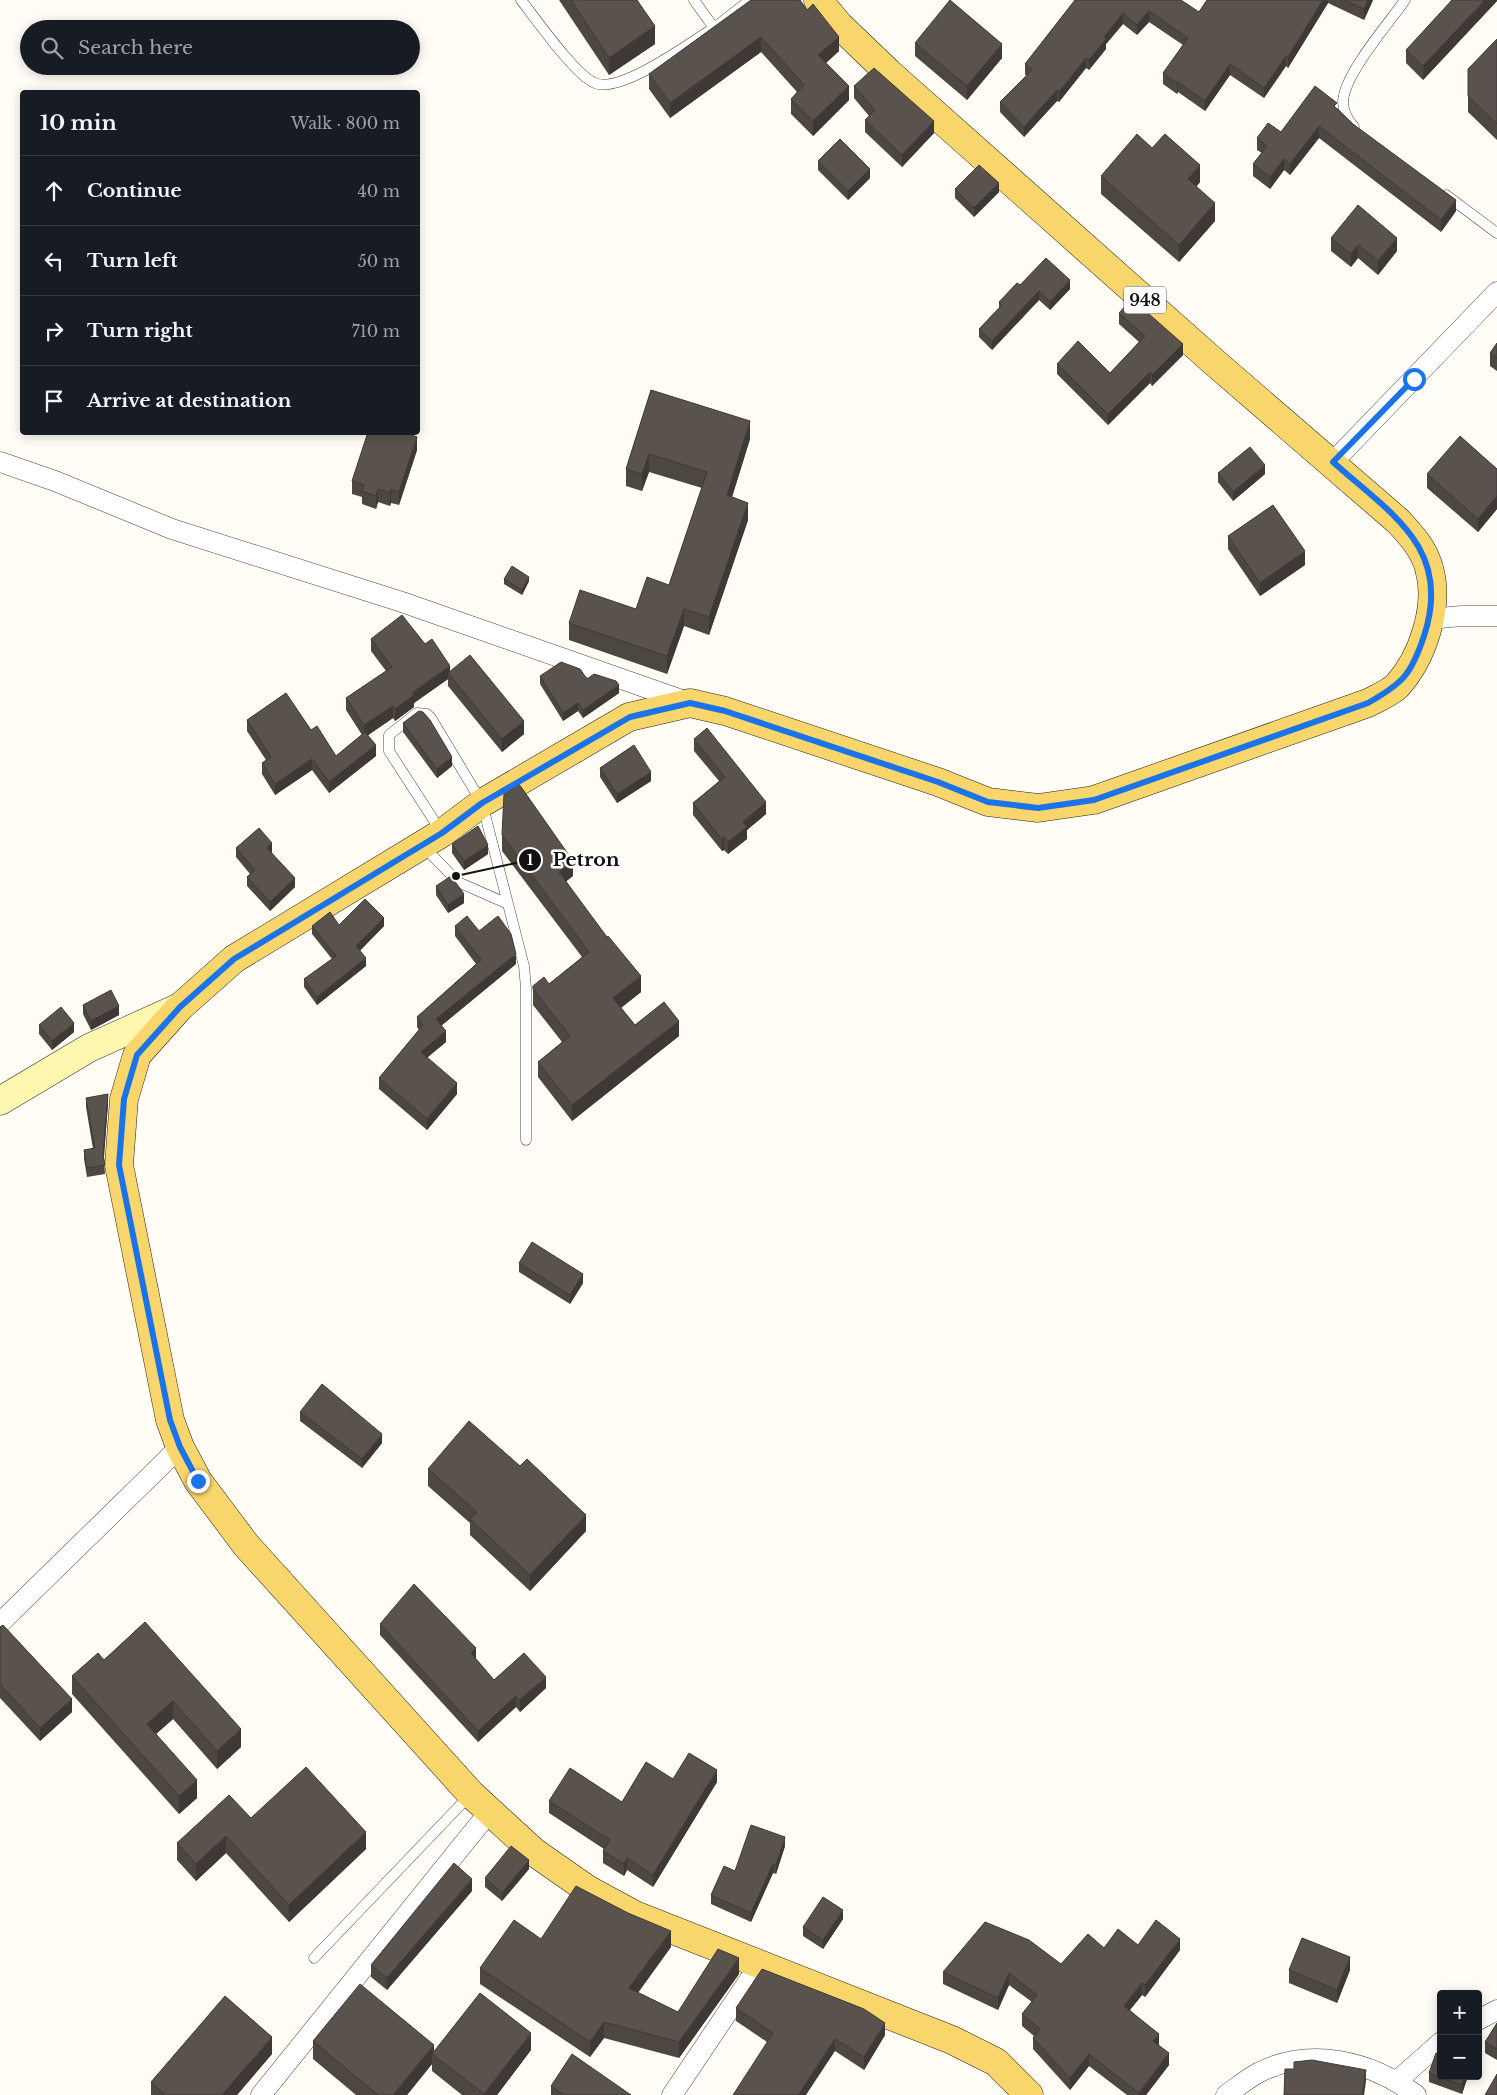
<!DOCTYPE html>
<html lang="en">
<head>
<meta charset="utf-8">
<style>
	:root { --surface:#171b24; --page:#242831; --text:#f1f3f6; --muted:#9ea1a6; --line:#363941 }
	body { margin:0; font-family:"Libre Baskerville",serif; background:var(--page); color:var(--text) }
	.controls { position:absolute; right:15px; bottom:15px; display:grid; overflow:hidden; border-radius:5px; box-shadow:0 2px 12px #0003 }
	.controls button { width:45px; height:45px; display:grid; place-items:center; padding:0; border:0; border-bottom:1px solid var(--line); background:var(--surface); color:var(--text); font:25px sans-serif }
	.stop { position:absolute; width:15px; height:15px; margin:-11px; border:4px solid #1a73e8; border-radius:50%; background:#fff }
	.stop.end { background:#1a73e8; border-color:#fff; box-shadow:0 1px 5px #0008 }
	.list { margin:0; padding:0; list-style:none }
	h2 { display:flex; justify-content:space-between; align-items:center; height:65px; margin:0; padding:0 20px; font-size:21px }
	h2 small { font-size:16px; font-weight:400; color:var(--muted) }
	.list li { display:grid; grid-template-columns:32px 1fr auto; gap:15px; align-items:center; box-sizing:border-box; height:70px; padding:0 20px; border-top:1px solid var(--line) }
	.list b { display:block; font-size:19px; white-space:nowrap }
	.list em { font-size:16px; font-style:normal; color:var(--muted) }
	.icon { flex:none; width:28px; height:28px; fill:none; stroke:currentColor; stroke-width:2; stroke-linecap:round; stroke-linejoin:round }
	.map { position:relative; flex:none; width:1497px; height:2095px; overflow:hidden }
	.search { position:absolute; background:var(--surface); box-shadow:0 2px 12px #0003; left:20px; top:20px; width:400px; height:55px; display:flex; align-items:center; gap:12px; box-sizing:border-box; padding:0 18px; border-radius:28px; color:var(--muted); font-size:19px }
	.panel { position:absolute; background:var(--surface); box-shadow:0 2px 12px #0003; left:20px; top:90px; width:400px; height:345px; border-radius:5px }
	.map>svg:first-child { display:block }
</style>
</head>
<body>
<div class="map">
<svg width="1497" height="2095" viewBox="0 0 1497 2095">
	<rect width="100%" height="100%" fill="#fffdf5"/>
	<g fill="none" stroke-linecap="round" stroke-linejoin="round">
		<g stroke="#444" stroke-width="11">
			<path id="lane" d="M521,0c15,19 54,75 74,83 26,11 94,-40 119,-55
				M694,0l20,28 36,-28
				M1354,127c-8,-9 -13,-20 -10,-32 6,-27 44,-71 61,-95
				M1446,195l51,38
				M442,833l-53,-82v-16l28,-22 10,1 4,4 51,85 42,163 2,22v152
				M423,846l35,36 50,22
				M314,1958l156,-163"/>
		</g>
		<g stroke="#444" stroke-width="21">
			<path id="street" d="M0,462l55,19 117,48 230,73 288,101
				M1333,462l164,-170
				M1429,619l33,-3h35
				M0,1623l180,-176
				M1478,2020l19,-10
				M1397,2081l44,-39
				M261,2095l229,-284
				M672,2095l88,-131
				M1226,2095c10,-7 21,-16 32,-22 52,-27 113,-12 158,22"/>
		</g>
		<g stroke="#333" stroke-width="29">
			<path id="secondary" d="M0,1101l89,-53 91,-41"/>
		</g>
		<g stroke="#222" stroke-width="29">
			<path id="primary" d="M818,0l21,25 50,48 325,289 184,159c13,14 26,28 31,47 11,38 -6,89 -32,118 -7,7 -20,12 -29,17l-274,97 -56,8 -50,-6 -50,-20 -213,-71 -35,-8 -61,14 -147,86 -40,30 -208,126 -54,48 -43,48 -13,44 -5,66 51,255 10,27 18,34 48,64 225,249 63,58 53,37 48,26 317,125 44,22 33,33"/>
		</g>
		<use href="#lane" stroke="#fff" stroke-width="10"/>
		<use href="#street" stroke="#fff" stroke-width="20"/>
		<use href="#secondary" stroke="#fff6b0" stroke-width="28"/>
		<use href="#primary" stroke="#f9d66b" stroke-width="28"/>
	</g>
	<path fill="#4d4742" d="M559,0h78l18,44 -46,31z
		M752,0l87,51 -13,12 23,37 -36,36 -22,-22v-15l6,-7 -36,-40 -91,66 -21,-29v-15z
		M1075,0l124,12 8,-12h166l-9,20 -36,-17 -40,65 -2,-2 -22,32 -34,-23 -25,36 -27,-19 -1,2 -14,-10v-11l20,-28 -34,-23 -12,13 -14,-11 -17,20v5l-17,21 -3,-2 -27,34 -2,-1 -33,36 -24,-25v-10l26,-26 -1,-2v-10z
		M1497,0v1l-74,79 -17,-17v-13z
		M1497,39v101l-29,-28v-43z
		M915,43l87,15 -35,42 -52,-44z
		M854,86l80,47 -32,34 -37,-35v-12l4,-4 -15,-18z
		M1337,108l16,16 103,87 -15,21 -122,-94 -29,37 -6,-5 -14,19 -17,-13v-12l9,-11 -5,-3v-12l24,-6z
		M1152,148l48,34 -4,5 19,34 -36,41 -78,-68v-18z
		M818,161l52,17 -22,22 -30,-30z
		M955,189l44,3 -25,25 -19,-19z
		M1331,238l66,13 -19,24 -20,-17 -7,9 -20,-16z
		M1020,285l50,4 -20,21 -11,-10 -47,50 -13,-13v-8l20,-21v-6z
		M1119,313l64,42 -31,31 -2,-3 -42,42 -51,-51v-10l53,9 29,-31 -20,-18z
		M1497,343v28l-7,-5v-13z
		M651,390l99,49 -18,58 16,23 -39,115 -25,-9 -17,48 -98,-34v-17l67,-14 33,-24 33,-97 -53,-16 -7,19 -16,-5v-17z
		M417,450l-18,55 -8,-2 -1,3 -12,-4 -2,7 -14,-5v-7l-10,-3v-13z
		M1497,469v40l-19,23 -51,-44v-14z
		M1218,473l47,1 -32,27 -15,-19z
		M1228,536l77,29 -45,31 -32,-47z
		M504,579l25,2 -7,14 -18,-11z
		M371,639l54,5 25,27 74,63 -22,18 -54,-66v-7l-34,24v4l-19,14 -2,-3 -25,17 8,21 -47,37 -17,-23 -37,25 -13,-21v-11l4,-3 -19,-29v-11l64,10 25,26 26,-21 -16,-25v-12l40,-27 -15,-20z
		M540,676l79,17 -36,25 -5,-7 -15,10 -23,-37z
		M403,723l49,43 -15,12 -34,-46z
		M694,739l72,75 -19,16v9l-19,15 -4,-4 -2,1 -29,-36v-12l26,-22 -25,-30z
		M600,768l51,13 -34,22 -17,-26z
		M502,835l71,41 -7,5 75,111 -20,16 14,17 44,11 -107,85 -34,-44v-15l24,-20 -29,-37v-19l16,-2 33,-27 -80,-106z
		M452,844l36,10 -24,16 -12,-17z
		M236,848l36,4v1l23,34 -25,24 -23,-25v-9l3,-3 -14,-17z
		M436,886l28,17 -16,10 -12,-18z
		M339,925l45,1 -24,25 6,15 -49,39 -13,-18v-8l28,-20 -20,-25v-8z
		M455,926l24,5 37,33 -75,62 5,16 -19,15 30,37 -30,36 -48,-41v-11l40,-48 -2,-3v-10l59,-53 -21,-28z
		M83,1005l36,10 -28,15 -8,-16z
		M39,1025l35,7 -22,18 -13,-16z
		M86,1098l22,5 -4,55 1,16 -18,3 -3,-18v-9l9,-1 -7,-42z
		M519,1263l64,20 -13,21 -51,-32z
		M300,1412l82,31 -20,25 -62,-47z
		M428,1469l158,62 -56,60 -60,-56v-12l-42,-37z
		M145,1622l96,125 -24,22 -44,-50 -17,15 41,64 -18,16 -107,-120v-18l32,-16z
		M380,1624l96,35 18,21 52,8 -26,24 -4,-5 -38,35 -98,-107z
		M0,1627l72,85 -32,29 -40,-43z
		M673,1779l44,3 -64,105 -26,-17 -3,6 -21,-13v-12l1,-2 -55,-36v-12l73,1z
		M251,1818l115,31 -77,73 -63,-69 -30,28 -19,-21v-17z
		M785,1846l-9,28 -3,-1 -22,49 -40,-18v-9l24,-24z
		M529,1869l-27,32 -17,-14v-9z
		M472,1891l-85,99 -16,-13v-12z
		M843,1919l-20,30 -20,-13v-9z
		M1138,1945l42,5 -35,47 -3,-2 -12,15 29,35 10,20 -23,30h-19l-38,-29 -19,24 -37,-41v-11l1,-2 -12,-10v-12l10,-12 -23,-17 -11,25 -55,-26v-12l118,-8 43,-16z
		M671,1947l-33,46 40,19 61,-38 -60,84 -75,-20 -14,19 -110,-73v-16z
		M1289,1970h61l-13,33 -48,-20z
		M736,2008l149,27 -21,35 -29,-19 -68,-9 -31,-21z
		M1497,2023v37l-12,-7v-11z
		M313,2041l121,11 97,-2 -34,45h-35l-30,-24v-7l-25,31h-51l-43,-36z
		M272,2054l-35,41h-86v-13z
		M1429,2073l12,3h27l-6,18 -33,-12z
		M551,2086l80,9h-80z"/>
	<path fill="#3f3936" d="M1323,0h5v3l-40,65v-11z
		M1368,0h5l-9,20v-11z
		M1485,0h12v1l-74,79v-14z
		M1149,11v11l-12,13v-10z
		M1123,13v11l-17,20v5l-17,21v-10l15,-23z
		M655,26v18l-46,31v-17z
		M761,37v15l-91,66v-15z
		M839,37v14l-21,19v-15z
		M1002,44v14l-35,42v-14z
		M1286,56v10l-22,32v-10z
		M1086,58v10l-27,34v-10z
		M1230,64v11l-25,36v-10z
		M1178,82v10l-1,2v-11z
		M849,86v14l-36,36v-15z
		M1057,90v11l-33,36v-10z
		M934,121v12l-32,34v-12z
		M1319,126v12l-29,37v-11z
		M1284,159v11l-14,19v-12z
		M1200,165v17l-12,15v-18z
		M870,169v9l-22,22v-9z
		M999,183v9l-25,25v-9z
		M1456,200v11l-15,21v-12z
		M1215,203v18l-36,41v-17z
		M1397,238v13l-19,24v-14z
		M1358,245v13l-7,9v-13z
		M1070,280v9l-20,21v-8z
		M1039,291v9l-47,50v-9z
		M1183,344v11l-31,31v-11z
		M1150,372v11l-42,42v-11z
		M750,421v18l-23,74v-18z
		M417,437v13l-18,55v-13z
		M649,454v18l-7,19v-17z
		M1265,465v9l-32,27v-9z
		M378,489v13l-2,7v-13z
		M391,489v14l-1,3v-13z
		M1497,496v13l-19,23v-13z
		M748,503v17l-39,115v-18z
		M1305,551v14l-45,31v-13z
		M529,577v4l-7,14v-5z
		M684,609v17l-17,48v-18z
		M450,666v9l-2,-2v6l-34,24v4l-19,14v-12l17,-16z
		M619,685v8l-36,25v-8z
		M578,703v8l-15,10v-8z
		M393,706v12l-29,20v-13z
		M524,721v13l-22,18v-13z
		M376,745v11l-47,37v-11z
		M452,757v9l-15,12v-9z
		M312,759v11l-37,25v-11z
		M651,772v9l-34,22v-9z
		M766,802v12l-19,16v9l-19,15v-12l15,-20z
		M724,837v13l-2,1v-12z
		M272,843v9l-5,5v-9z
		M488,845v9l-24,16v-9z
		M573,861v15l-14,11v-15z
		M295,878v9l-25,24v-9z
		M464,894v9l-16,10v-8z
		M384,918v8l-28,28v-8z
		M516,954v10l-80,66v-11z
		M366,958v8l-49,39v-8z
		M641,976v16l-28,22v-16z
		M119,1006v9l-28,15v-9z
		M679,1021v15l-107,85v-16z
		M74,1023v9l-22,18v-9z
		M446,1031v11l-25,21v-11z
		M457,1083v11l-30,36v-11z
		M108,1094v9l-5,61v-9z
		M583,1274v9l-13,21v-9z
		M382,1434v9l-20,25v-9z
		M586,1515v16l-56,60v-16z
		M476,1648v12l-5,-7z
		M546,1677v11l-26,24v-12z
		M516,1696v11l-38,35v-11z
		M72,1699v13l-32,29v-13z
		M173,1701v18l-26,23v-18z
		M241,1729v18l-24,22v-18z
		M717,1770v12l-64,105v-12z
		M197,1780v18l-18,16v-18z
		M366,1832v17l-77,73v-17z
		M226,1836v17l-30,28v-17z
		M785,1837v9l-9,28v-9z
		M627,1858v12l-3,6v-12z
		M529,1860v9l-27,32v-8z
		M773,1864v9l-22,49v-9z
		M472,1879v12l-85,99v-12z
		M843,1910v9l-20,30v-9z
		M671,1931v16l-42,57v-16z
		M1180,1939v11l-35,47v-12z
		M1350,1957v13l-13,33v-13z
		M739,1958v16l-60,84v-16z
		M1009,1973v12l-11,25v-12z
		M1142,1983v12l-18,22v-11z
		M604,2022v16l-14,19v-15z
		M885,2023v12l-21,35v-13z
		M531,2033v17l-34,45h-13z
		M1159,2034v12l-6,-5z
		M272,2037v17l-35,41h-15z
		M835,2039v12l-29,44h-8z
		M434,2045v10l-2,-1v10l-25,31h-14z
		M1169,2053v12l-23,30h-7v-2z
		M1089,2054v12l-19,24v-12z
		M1366,2070v11l-2,14h-2z
		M1465,2076h3l-6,18v-9z"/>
	<path fill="#5a524d" stroke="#3f3936" d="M571,0h66l18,26 -46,32z
		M751,0h49l7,10 6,-6 26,33 -21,18 31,31 -36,35 -22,-22 13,-14 -43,-48 -91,66 -21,-29z
		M950,0l52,44 -35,42 -52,-43z
		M1075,0h106l18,12 8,-12h116l-35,57 -2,-1 -22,32 -34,-24 -25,37 -27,-19 -1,1 -14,-10 25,-35 -39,-27 -12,14 -14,-12 -19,24 2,2 -17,21 -3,-2 -27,34 -2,-2 -33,37 -24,-25 32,-32 -7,-6z
		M1344,0h24l-4,9z
		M1452,0h33l-62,66 -17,-16z
		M1497,39v85l-29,-28v-27z
		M874,68l60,53 -32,34 -37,-35 10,-10 -21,-24z
		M1315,86l22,17 -3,3 19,18 103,76 -15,20 -122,-94 -29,38 -6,-5 -14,18 -17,-13 14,-18 -10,-8 11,-15 13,9z
		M1137,134l15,14 13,-14 35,31 -12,14 27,24 -36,42 -78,-69z
		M840,139l30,30 -22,22 -30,-30z
		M979,165l20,18 -25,25 -19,-19z
		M1358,205l39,33 -19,23 -20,-16 -7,9 -20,-16z
		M1046,258l24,22 -20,22 -11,-11 -47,50 -13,-12 23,-24 -3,-3 18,-19 3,2z
		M1132,299l51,45 -31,31 -2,-3 -42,42 -51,-50 21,-23 32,32 35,-37 -26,-23z
		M1497,343v15l-7,-5z
		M651,390l99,31 -23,74 21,8 -39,114 -25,-8 -17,47 -98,-33 11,-33 56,19 11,-32 22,8 38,-113 -58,-18 -7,20 -16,-5z
		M368,432h36l13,5 -18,55 -8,-3 -1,4 -12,-4 -2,7 -14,-5 2,-6 -12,-4z
		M1460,436l37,33v27l-19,23 -51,-45z
		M1250,447l15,18 -32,27 -15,-19z
		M1273,505l32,46 -45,32 -32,-47z
		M512,566l17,11 -7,13 -18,-11z
		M402,615l23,29 7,-5 18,27 -38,27 2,2 -19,14 -2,-3 -29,19 -18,-27 46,-31 -21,-28z
		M470,655l54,66 -22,18 -54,-66z
		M561,662l19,7 7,10 7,-5 22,7 3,4 -36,25 -5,-7 -15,10 -23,-37z
		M286,693l25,37 6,-4 19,30 29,-24 11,13 -47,37 -17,-23 -37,25 -13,-21 9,-6 -24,-37z
		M419,711l4,1 7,8 22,37 -15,12 -34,-46z
		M707,728l59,74 -23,20 4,5 -19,15 -4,-5 -2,2 -29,-36 32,-26 -31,-38z
		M634,745l17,27 -34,22 -17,-26z
		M519,784l54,77 -14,11 48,65 1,-1 33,40 -28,22 22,27 29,-23 15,19 -107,84 -34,-43 32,-26 -37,-47v-3l11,-9 5,7 40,-32 -87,-117 2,-41z
		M478,826l10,19 -24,16 -12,-17z
		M259,828l13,15 -5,5 28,30 -25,24 -23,-25 8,-7 -19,-22z
		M451,876l13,18 -16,11 -12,-19z
		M365,899l19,19 -28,28 10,12 -49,39 -13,-18 32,-23 -24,-30 18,-14 9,13z
		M467,916l12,15 19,-15 13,18 5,20 -80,65 10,12 -25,21 36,31 -30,36 -48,-41 44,-53 -6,-8 64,-57 -26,-34z
		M111,990l8,16 -28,15 -8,-16z
		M61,1007l13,16 -22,18 -13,-16z
		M108,1094l-5,61 2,10 -18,3 -3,-18 11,-2 -9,-50z
		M532,1242l51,32 -13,21 -51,-32z
		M322,1384l60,50 -20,25 -62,-47z
		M469,1421l51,45 7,-7 59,56 -56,60 -60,-56 7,-7 -49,-43z
		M414,1584l62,64 -5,5 23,27 30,-27 22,24 -26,23 -4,-4 -38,35 -98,-107z
		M145,1622l96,107 -24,22 -44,-50 -26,23 50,56 -18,16 -107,-120 26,-23 6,7z
		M3,1625l69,74 -32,29 -40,-44v-57z
		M689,1753l28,17 -64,105 -26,-17 -3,6 -21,-13 7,-11 -61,-39 21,-33 52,34 24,-40 27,17z
		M306,1767l60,65 -77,73 -63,-69 -30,28 -19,-21 52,-48 22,23z
		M751,1825l34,12 -9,28 -3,-1 -22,49 -40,-18 13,-29 11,5z
		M511,1846l18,14 -27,33 -17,-15z
		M454,1863l18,16 -85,99 -16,-13z
		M576,1886l52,27 43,18 -42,57 49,24 40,-63 21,9 -60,84 -75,-20 -14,20 -110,-74 34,-48 27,19z
		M823,1897l20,13 -20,30 -20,-13z
		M1156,1920l24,19 -35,46 -3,-2 -18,23 35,28 -6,7 16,12 -30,40 -50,-39 -19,24 -37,-40 7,-9 -18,-15 15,-19 -28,-22 -11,25 -55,-26 42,-50 44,18 32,24 27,-30 16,14 14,-19 20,16z
		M1302,1938l48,19 -13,33 -48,-20z
		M762,1969l102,40 21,14 -21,34 -29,-18 -37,56h-65l40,-62 -37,-25z
		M360,1984l74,61 -41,50h-15l-65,-54z
		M480,1993l51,40 -47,61 -52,-40z
		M225,1996l47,41 -50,58h-57l-14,-13z
		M1497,2023v26l-12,-7z
		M1436,2053l5,1v22h24l-3,9 -33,-12z
		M572,2054l59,41h-67l-13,-9z
		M1312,2060l54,10 -4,25h-78l1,-26h9v-7z
		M1497,2074v21h-12z"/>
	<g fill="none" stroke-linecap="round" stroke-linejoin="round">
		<path stroke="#1a73e8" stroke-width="6" d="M198,1481l-18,-34 -10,-27 -51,-255 5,-66 13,-44 43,-48 54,-48 208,-126 40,-30 148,-86 60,-14 35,8 213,71 50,20 50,6 56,-8 274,-97c35,-20 43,-28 56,-67 29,-88 -33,-122 -91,-174l81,-83"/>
	</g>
	<g text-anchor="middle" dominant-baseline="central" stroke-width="5" stroke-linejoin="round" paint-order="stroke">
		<rect fill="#fff" stroke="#585858" stroke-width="1" x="1124" y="286.5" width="42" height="27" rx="4"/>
		<g font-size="16" font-weight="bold" fill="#111">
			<text x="1145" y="300">948</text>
		</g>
	</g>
	<path fill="none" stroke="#111" stroke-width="2" d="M456 876L530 860"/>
	<g fill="#111" stroke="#fff" stroke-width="2">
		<circle cx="456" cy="876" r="5"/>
		<circle cx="530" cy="860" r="12"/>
	</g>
	<g font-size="15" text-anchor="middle" font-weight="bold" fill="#fff">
		<text x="530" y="865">1</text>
	</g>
	<g font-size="19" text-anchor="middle" font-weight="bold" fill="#111" stroke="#fff" stroke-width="5" stroke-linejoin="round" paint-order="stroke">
		<text x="586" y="866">Petron</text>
	</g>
</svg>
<div class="controls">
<button>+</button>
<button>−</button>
</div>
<div class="stop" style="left:1414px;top:379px"></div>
<div class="stop end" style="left:198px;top:1481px"></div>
<div class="search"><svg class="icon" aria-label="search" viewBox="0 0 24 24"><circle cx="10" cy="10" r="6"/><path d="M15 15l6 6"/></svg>Search here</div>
<section class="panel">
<h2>10 min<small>Walk · 800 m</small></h2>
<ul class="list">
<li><svg class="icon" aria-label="ahead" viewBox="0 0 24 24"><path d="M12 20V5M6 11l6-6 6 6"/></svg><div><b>Continue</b></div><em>40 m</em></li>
<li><svg class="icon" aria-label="left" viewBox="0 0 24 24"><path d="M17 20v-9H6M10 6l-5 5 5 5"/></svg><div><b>Turn left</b></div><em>50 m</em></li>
<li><svg class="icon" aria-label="right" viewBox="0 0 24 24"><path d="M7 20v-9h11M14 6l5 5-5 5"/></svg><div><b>Turn right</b></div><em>710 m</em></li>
<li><svg class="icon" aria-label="arrive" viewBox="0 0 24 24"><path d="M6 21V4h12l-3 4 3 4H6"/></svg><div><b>Arrive at destination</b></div></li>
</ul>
</section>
</div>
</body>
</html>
